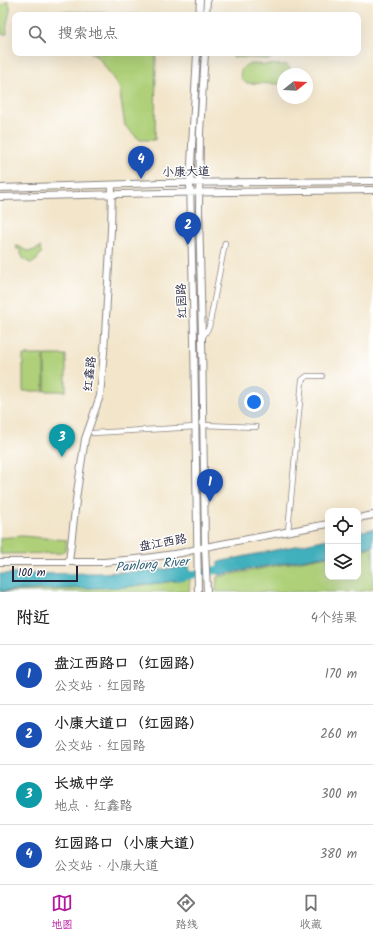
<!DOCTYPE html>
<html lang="zh">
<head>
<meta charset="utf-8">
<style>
	:root { --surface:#fff; --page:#f6f6f6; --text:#222; --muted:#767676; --line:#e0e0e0; --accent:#b5179e }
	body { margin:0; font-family:Kalam,"LXGW WenKai TC",sans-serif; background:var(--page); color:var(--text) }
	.controls { position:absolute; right:12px; bottom:12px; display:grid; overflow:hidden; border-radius:8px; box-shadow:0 4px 16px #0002 }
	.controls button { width:36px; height:36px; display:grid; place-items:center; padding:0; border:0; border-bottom:1px solid var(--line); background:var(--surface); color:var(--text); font:20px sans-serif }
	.compass { position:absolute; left:277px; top:68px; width:36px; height:36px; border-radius:50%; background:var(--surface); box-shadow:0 4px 16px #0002; rotate:72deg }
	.scale { position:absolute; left:12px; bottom:10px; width:66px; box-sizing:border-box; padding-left:4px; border:2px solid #22223b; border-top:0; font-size:11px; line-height:14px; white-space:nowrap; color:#22223b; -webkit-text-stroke:3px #fff; paint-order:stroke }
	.you { position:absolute; left:254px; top:402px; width:14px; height:14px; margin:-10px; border:3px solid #fff; border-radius:50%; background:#1a73e8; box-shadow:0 0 0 6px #1a73e833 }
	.badge { display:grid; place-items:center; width:26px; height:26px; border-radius:50%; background:var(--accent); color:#fff; font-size:13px; font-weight:700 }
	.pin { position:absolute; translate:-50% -33px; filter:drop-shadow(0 1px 2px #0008) }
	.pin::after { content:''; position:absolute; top:21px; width:14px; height:12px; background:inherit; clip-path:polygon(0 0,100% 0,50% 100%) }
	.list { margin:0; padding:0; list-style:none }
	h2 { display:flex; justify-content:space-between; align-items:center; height:52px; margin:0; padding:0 16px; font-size:17px }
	h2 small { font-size:13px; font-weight:400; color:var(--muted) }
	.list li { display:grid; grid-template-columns:26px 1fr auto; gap:12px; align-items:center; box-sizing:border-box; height:60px; padding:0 16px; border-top:1px solid var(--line) }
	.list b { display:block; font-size:15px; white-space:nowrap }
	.list p { margin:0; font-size:13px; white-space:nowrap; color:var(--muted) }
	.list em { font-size:13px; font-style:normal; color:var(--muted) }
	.icon { flex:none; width:22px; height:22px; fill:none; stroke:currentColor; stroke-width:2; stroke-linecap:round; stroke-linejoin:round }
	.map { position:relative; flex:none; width:373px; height:592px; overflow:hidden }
	.search { position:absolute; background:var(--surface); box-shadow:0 4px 16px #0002; left:12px; right:12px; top:12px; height:44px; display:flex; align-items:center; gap:10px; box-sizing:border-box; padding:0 14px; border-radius:8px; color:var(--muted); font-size:15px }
	.sheet { height:292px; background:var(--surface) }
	nav { display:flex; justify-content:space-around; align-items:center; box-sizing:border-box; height:56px; border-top:1px solid var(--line); background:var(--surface); font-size:11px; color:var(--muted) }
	nav a { display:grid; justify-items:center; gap:2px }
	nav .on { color:var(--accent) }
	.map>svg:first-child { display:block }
</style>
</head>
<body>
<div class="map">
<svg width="373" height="592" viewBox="0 0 373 592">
	<rect width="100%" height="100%" fill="#fff"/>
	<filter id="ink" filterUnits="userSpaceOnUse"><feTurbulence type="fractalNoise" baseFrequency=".025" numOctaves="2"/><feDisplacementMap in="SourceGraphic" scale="8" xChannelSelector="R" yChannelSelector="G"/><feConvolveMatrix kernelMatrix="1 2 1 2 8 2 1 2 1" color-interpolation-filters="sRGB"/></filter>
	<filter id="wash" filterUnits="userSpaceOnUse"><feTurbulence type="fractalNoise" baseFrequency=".012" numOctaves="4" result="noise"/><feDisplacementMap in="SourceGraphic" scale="16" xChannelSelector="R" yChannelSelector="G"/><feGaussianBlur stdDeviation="0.9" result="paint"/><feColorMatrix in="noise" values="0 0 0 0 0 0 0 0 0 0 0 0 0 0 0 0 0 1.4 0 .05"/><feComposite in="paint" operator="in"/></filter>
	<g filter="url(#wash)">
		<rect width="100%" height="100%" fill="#f2e5ca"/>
		<path fill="#afd079" stroke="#68795a" d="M8,1c5,8 0,15 -1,23 -1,3 0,6 0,10h-6v-7l-1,-2v-18z
			M54,11l96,4h-96z
			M90,53h66l-1,87h-15l-15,-14 -6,-39 -20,-29z
			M234,53h37l-1,6 -37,-2z
			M249,64l38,1 2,2 4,7h-10v10l-36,-1c-10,-4 -8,-16 2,-19z
			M16,246c5,0 5,2 9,4 6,3 11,-1 16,-3l-1,3 2,2c-6,6 -2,9 -12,11l-7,-4v-2l-2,-3v-4l-4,-1z
			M23,355h21v36h-21z
			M45,355h21v36h-21z
			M22,536l45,4 -1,9 -5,4 -61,1v-16z
			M373,547v42l-15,3h-142l1,-15 111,-21v21h30v-27z
			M190,578l-1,14h-189v-1l125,-4 58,-7z"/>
		<path fill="#41b0bd" stroke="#32697c" d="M373,529v17l-15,3v-17z
			M328,539v16l-110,20v-13z
			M189,566l1,12 -7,2 -58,7 -125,4v-17c63,-1 126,1 189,-8z"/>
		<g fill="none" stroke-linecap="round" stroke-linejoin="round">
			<path stroke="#41b0bd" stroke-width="8" d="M179,577l48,-9"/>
		</g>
	</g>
	<g filter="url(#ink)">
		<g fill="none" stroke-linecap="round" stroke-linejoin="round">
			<g stroke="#8a8482" stroke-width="6">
				<path id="street" d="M202,338l7,-11 16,-84
					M203,425l53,2
					M93,433l103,-6
					M288,531l14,-151 5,-4h15"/>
			</g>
			<g stroke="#8a8482" stroke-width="8">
				<path id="secondary" d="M199,15l1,-15
					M206,15l1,-15
					M197,53l-7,130 4,155 4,254
					M205,53l-5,79 -1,77 3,129 3,209 2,45
					M0,188l162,-5 211,-2
					M0,197l162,-4 211,-3
					M358,518l15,-3
					M0,562h104l42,-4 35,-5 24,-6 123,-23
					M69,562l8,-70 8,-53 15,-43 4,-44 7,-122 1,-45"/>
			</g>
			<use href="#street" stroke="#fff" stroke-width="4.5"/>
			<use href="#secondary" stroke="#fff" stroke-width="6"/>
		</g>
	</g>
	<g text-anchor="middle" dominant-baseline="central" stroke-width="3" stroke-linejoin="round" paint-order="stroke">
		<g font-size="12" fill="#22223b" stroke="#fff">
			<text transform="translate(186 172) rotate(-1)">小康大道</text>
			<text transform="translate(182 301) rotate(-92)">红园路</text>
			<text transform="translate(90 374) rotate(-84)">红鑫路</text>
			<text transform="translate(163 543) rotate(-10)">盘江西路</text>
		</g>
		<g font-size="13" font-style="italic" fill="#306276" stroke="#fff">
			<text transform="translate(152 565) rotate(-5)">Panlong River</text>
		</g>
	</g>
</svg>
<div class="controls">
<button><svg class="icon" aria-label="locate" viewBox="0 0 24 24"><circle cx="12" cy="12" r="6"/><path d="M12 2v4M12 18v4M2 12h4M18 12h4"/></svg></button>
<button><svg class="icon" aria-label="layers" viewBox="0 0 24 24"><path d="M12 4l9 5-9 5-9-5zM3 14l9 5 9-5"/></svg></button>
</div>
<svg class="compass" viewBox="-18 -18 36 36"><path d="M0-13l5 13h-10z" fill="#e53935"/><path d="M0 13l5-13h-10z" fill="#767676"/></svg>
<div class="scale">100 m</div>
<div class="you"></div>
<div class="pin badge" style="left:210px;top:502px;background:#1a4fb4">1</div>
<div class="pin badge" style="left:188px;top:245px;background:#1a4fb4">2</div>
<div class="pin badge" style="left:62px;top:457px;background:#0f9aa8">3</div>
<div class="pin badge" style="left:141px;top:179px;background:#1a4fb4">4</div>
<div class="search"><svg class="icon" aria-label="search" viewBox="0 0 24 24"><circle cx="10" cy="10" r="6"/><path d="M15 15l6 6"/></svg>搜索地点</div>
</div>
<section class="sheet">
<h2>附近<small>4个结果</small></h2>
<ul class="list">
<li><span class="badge" style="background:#1a4fb4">1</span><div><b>盘江西路口（红园路）</b><p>公交站 · 红园路</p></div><em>170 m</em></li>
<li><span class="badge" style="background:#1a4fb4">2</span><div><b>小康大道口（红园路）</b><p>公交站 · 红园路</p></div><em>260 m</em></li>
<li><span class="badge" style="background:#0f9aa8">3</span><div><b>长城中学</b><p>地点 · 红鑫路</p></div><em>300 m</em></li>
<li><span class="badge" style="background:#1a4fb4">4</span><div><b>红园路口（小康大道）</b><p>公交站 · 小康大道</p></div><em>380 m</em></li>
</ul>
</section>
<nav>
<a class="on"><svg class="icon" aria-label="map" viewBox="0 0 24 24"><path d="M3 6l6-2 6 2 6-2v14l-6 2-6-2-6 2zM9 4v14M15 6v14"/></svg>地图</a>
<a><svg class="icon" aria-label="directions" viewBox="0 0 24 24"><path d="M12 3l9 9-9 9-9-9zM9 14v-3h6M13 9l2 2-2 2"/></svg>路线</a>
<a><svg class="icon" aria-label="saved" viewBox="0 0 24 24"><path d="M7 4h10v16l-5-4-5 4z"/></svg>收藏</a>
</nav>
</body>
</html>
